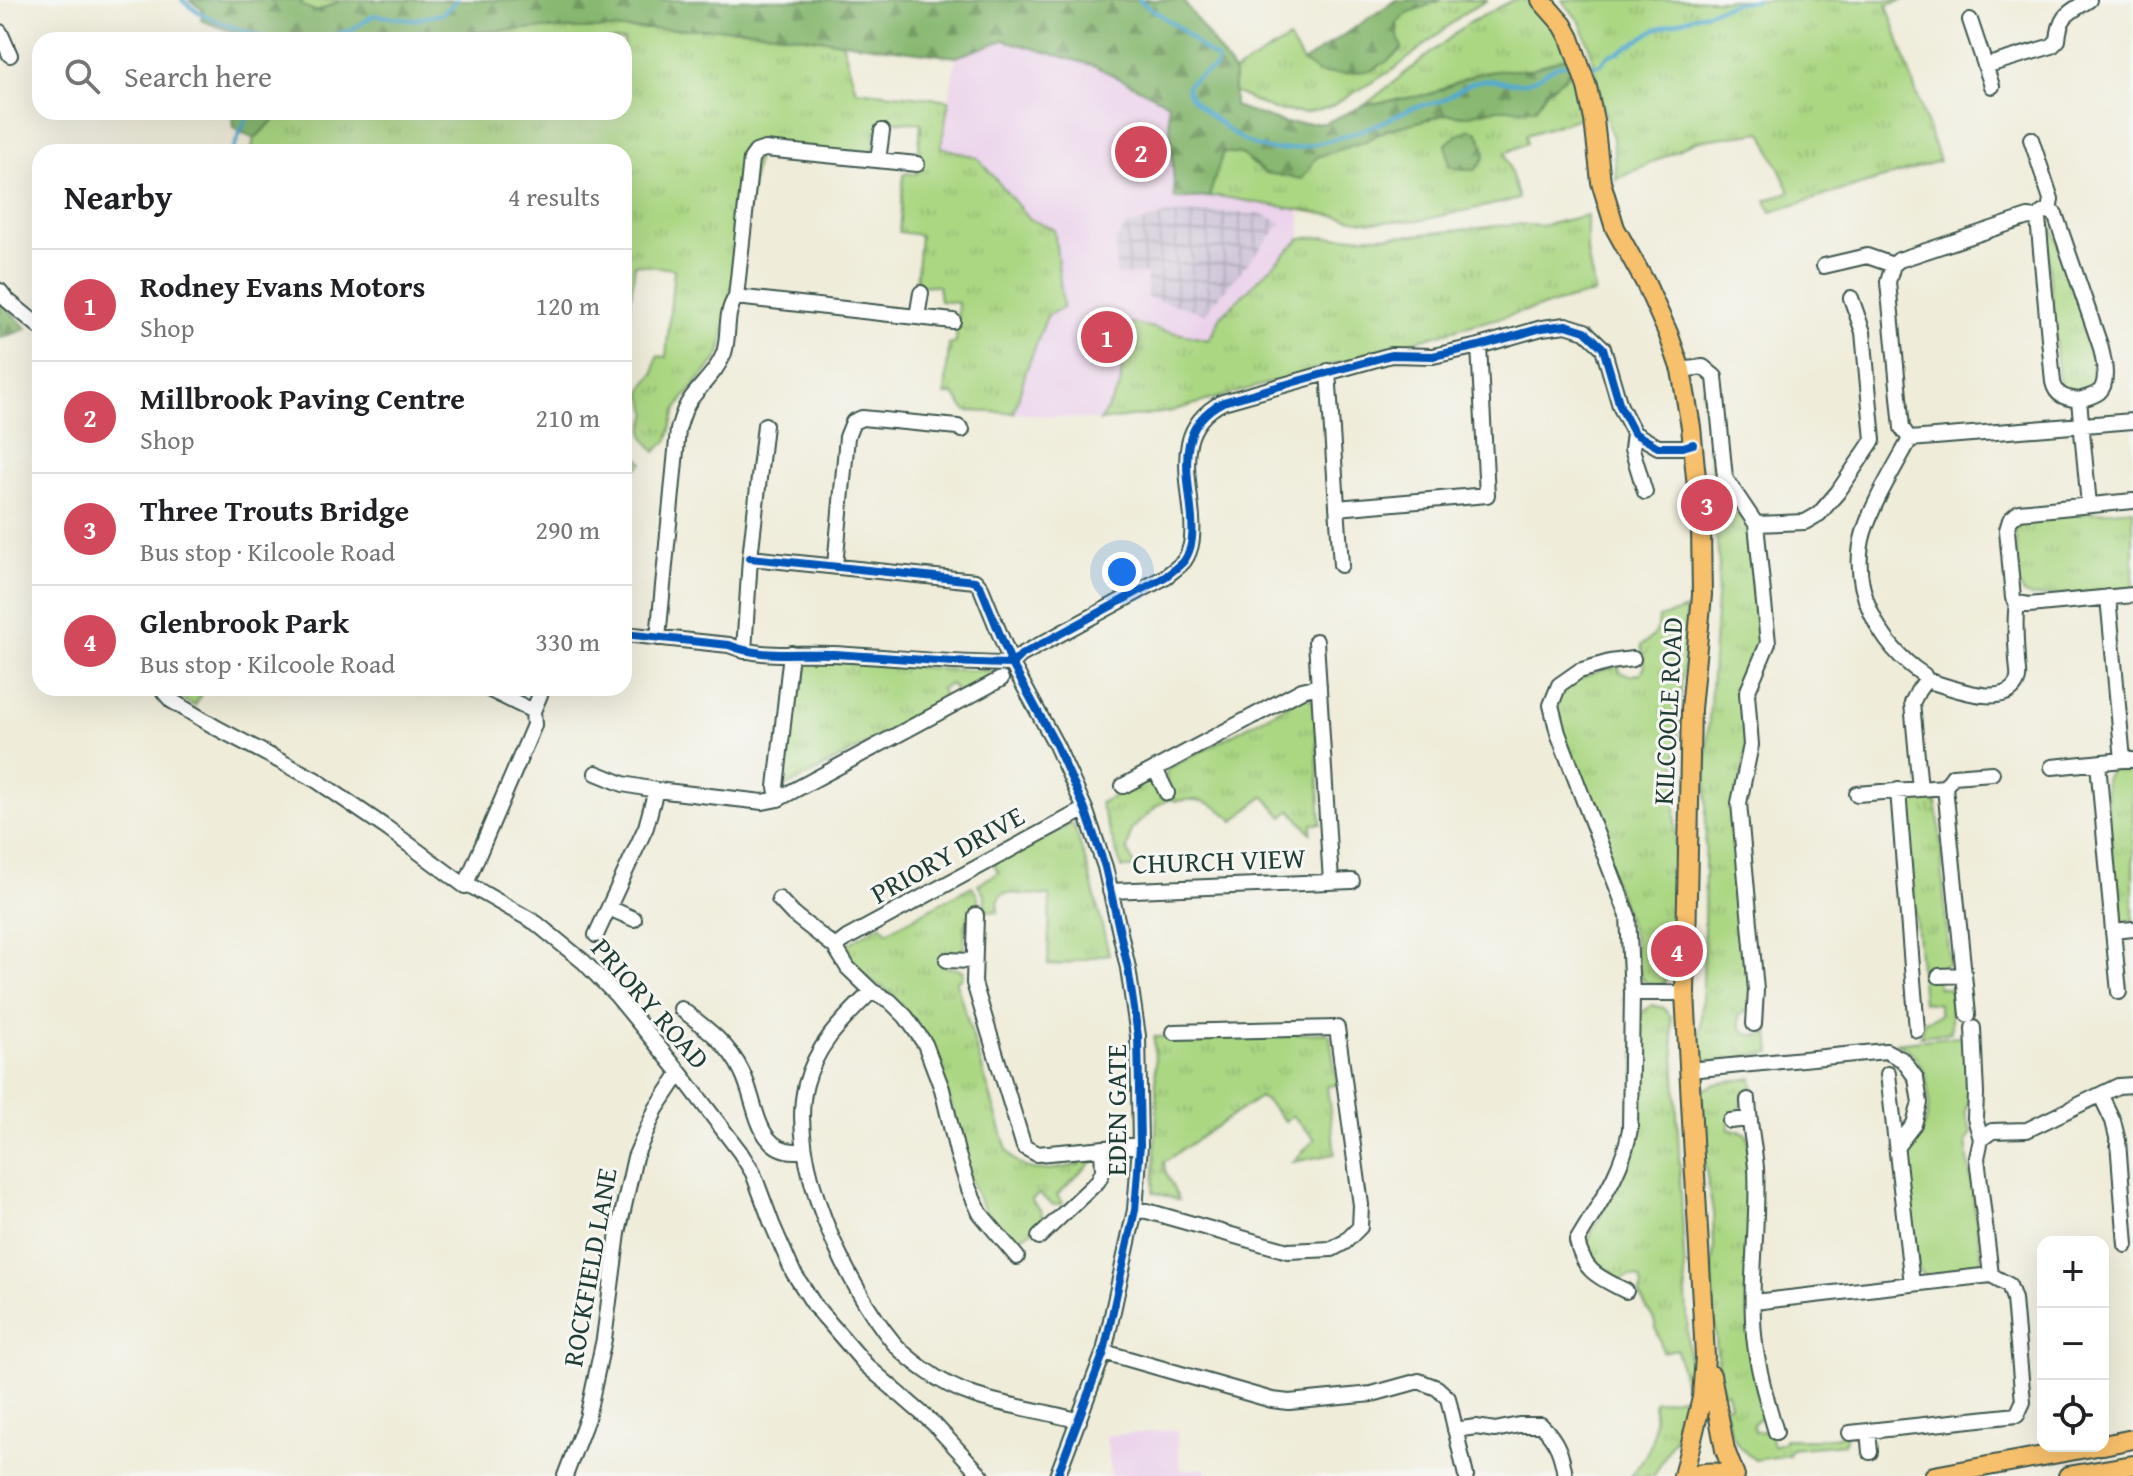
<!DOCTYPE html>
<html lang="en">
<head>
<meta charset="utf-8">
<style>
	:root { --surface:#fff; --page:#f2f2f2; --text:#202124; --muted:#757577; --line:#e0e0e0; --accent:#d1495b }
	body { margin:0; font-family:"Gentium Book Plus",serif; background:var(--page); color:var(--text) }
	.controls { position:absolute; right:24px; bottom:24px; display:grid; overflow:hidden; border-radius:16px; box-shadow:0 8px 32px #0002 }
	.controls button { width:72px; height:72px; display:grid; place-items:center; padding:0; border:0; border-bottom:2px solid var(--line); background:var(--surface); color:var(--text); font:40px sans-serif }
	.you { position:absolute; left:1122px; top:572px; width:28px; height:28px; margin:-20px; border:6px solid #fff; border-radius:50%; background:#1a73e8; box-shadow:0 0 0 12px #1a73e833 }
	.badge { display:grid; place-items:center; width:52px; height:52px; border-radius:50%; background:var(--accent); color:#fff; font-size:26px; font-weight:700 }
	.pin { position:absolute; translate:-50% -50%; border:4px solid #fff; box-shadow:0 2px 8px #0006 }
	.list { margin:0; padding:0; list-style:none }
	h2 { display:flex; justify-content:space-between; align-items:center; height:104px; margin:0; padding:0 32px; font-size:34px }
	h2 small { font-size:26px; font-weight:400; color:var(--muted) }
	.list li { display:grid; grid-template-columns:52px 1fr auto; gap:24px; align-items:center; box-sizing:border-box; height:112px; padding:0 32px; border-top:2px solid var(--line) }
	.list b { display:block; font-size:30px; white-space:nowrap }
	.list p { margin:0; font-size:26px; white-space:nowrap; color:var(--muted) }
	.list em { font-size:26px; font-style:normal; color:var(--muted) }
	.icon { flex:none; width:44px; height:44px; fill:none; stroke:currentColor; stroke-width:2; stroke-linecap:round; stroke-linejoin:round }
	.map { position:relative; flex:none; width:2133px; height:1476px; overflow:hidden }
	.search { position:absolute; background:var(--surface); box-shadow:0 8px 32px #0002; left:32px; top:32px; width:600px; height:88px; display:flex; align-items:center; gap:20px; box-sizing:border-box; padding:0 28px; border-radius:24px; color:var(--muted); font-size:30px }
	.panel { position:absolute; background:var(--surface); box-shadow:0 8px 32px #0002; left:32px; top:144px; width:600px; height:552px; border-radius:24px }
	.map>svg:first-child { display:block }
</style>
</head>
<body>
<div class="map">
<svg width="2133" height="1476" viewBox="0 0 2133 1476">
	<defs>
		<pattern id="industrial-grid" width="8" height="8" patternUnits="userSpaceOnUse" patternTransform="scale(2)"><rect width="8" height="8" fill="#cbbfd5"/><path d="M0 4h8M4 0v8" fill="none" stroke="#a49cae"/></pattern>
		<pattern id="grass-tufts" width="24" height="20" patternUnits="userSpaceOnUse" patternTransform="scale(2)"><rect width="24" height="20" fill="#abd783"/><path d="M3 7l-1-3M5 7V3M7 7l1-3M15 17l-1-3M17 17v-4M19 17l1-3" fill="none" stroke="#93b972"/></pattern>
		<pattern id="forest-firs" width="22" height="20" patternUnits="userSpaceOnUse" patternTransform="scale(2)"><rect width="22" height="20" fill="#88b871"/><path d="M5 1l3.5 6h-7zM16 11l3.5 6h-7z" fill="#6f975e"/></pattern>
	</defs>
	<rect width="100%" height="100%" fill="#f6f6f2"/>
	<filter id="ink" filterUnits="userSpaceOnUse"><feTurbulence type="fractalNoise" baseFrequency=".0125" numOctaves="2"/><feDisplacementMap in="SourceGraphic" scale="16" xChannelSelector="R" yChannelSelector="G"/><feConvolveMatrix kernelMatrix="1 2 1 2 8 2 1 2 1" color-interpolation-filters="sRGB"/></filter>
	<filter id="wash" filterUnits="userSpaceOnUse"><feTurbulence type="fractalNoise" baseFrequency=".006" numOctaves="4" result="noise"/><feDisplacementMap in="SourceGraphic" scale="32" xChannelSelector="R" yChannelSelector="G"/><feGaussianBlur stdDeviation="1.8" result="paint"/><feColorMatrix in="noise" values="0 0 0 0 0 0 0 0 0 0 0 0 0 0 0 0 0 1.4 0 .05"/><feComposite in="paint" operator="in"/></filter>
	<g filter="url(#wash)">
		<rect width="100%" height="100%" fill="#efecd9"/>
		<path fill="#ebd1eb" d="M1004,40l91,26 73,37 8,96 42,-3 82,13 1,29 -80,77 -12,25 -84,-9 -5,56 -20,34 -86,-8 12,-42 21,-55 -18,-97 -51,-61 -37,-11 15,-90z
			M1176,1429l5,41 25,-2 1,8h-96l-5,-40z"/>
		<path fill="url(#industrial-grid)" d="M1220,212l42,2 20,9 -77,90 -58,-16 -1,-23 -30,1 -1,-33 10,-14 42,-14z"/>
		<path fill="url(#grass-tufts)" stroke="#658a5c" stroke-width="2" d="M302,0h39l-24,12 -17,-7z
			M1441,0h47l-21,11 -71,57 -66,39 -26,6 -30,-3 -40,-18v-20l55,-33 14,23 15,11 80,-37 -1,-13 10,-10z
			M1513,0h22l16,20 19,36 -42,14h-25l-27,4 -45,20 -66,11 102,-81z
			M1562,0h342l-17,5 52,156 -168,51 -5,-12 24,-8 -28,-60 -66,9 -53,26 -27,12 -3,-42 -5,-11 -18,-78 -10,-26z
			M521,29h222l99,13 14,48 93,10 -8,47 37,11 51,61 25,10 9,78 -16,9 -21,55 -12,42 -48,-2 -12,-17 -9,1 4,-50 7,-2 2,-40 -18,-2 -2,-15 -22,-1 4,-50 -21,-3 5,-59 13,1 4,-51 -30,-2 -1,11 -14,-2 -2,20 -9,7 -106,-11 -39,209 -36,43 -9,15 -7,27 -13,12 -11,-15 -1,-7 5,-18 -6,-18 1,-6 11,-15 3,-17 9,1 8,-88 -39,-5 -11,92v-204h-373l3,-13 28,-27h342v-72h-203l8,-4z
			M1574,70l12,46 -60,19 1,8 -22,10 14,46 -97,21 -51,2 -153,-26 -9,1 13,-45 19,2 24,19 98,-31 24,-12 60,-16 18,2 30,-7h39l13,-18z
			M1587,215v37l8,41 -138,36 -289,83 -68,9 20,-34 5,-56 6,-8 78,17 12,-24 80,-78 113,-3 101,-11 26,2z
			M2048,219l3,4 45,133c1,8 4,21 0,28 -5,9 -27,9 -33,3 -2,-2 -3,-4 -4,-6l-14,-157v-4z
			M1712,384l11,97 23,36 8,20 10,108 -20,50 4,50 -14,70 18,192 -13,9c0,20 13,22 30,17l2,20 -23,2 -6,3 -35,3 -8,-7 4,-68 4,-236 12,-182 -11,-144 -6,-34z
			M624,442l19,21 -19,15z
			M2133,509v79l-101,9 -8,-3 -5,-10 -4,-52 4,-7 20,-8z
			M1687,609l-11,153 -2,145 -5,31 -1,30 -3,14 -6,4c-10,-2 -17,-3 -20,-14l-4,-1v-30l-79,-225 1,-22 11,-12 45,-15h6l1,5c8,4 13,4 21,1l4,-7 -4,-21c12,-7 17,-13 18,-27z
			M801,657l154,13 45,1v4l-38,18 -6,-2 -5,-7 -10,4 3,9 -1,7 -155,82 -4,-2 -1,-12 12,-112z
			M171,688h33l-9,18 -10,-5z
			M1306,695l8,8 7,121h-9l-1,9 -20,-23 -8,7 -19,-21 -30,25c-12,-11 -23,-20 -40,-21 -9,-1 -16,3 -25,-1l-12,7 -26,24 -4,20 9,18h-14l-22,-65 45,-22 5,1 11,16 11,-6c-4,-8 -9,-15 -4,-23z
			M2116,766h17v155h-11l-4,-3 -13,-139 6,-11z
			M1928,796l7,2 4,23 10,143 -13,5 2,18 13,2v43l-31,4 4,-15 16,-6 -2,-11 -15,-2 -17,-195 5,-8z
			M1073,823l15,46 21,85 -51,11 -10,-1 2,-68 -45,-3c-9,3 -7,10 -7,19l-13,-2v-14l-7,-12 20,-11 -4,-10z
			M972,886l6,10 1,13 -14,15 -1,23 -3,5 -18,1 -1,13 20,4 1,5 -7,7 51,168c17,29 44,19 72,15v-10h6l6,2 1,5 -35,33 6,9 -10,1 -14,-11 -8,6 10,11 2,8c-7,13 -20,18 -35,20 -37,-31 -45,-89 -57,-134 -4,-14 -7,-28 -14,-40 -14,-24 -27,-54 -47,-72 -15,-13 -47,-24 -45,-47l36,-22 6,8z
			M1652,1005l12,3 7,9 3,36 17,343 -11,32 -26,48h-23c24,-31 23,-36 23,-74l33,-6 -10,-47 -14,3 -9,-32 -15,-25 3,-9 -2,-7c-8,-4 -12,-4 -20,2 -18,-9 -30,-15 -35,-35l48,-96 3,-129h3l2,-8z
			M1326,1033l4,3 7,49 -10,1 8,68 -42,8 22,-23 -23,-24 -7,6 -19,-20 -6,-4 -96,65 1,8 14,30 -26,-8 4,-81 -3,-74z
			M1752,1078l2,19 -12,2 -1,14 -12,8v9h11l7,5 3,17 6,222 7,41 -10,9 1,8 9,-1 7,3 3,12 11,-4v-3c17,0 50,3 64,-8l-4,13 -53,5 -2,6 -34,5c-22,-15 -25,-29 -31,-54l6,-1 -3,-13h-5l-5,-36 -5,-85 2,-25 -1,-34 -8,-47 -4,-74 14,-7z"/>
		<path fill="url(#forest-firs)" stroke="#547a52" stroke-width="2" d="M189,0h113l-1,5 16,7 25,-12h841l51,72v34l50,17h41l40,-18 66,-11 45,-20 27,-4h25l42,-14 4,14 -27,21 -12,18h-40l-30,7 -18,-2 -60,16 -24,12 -46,15 -15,22 -37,-6 -24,-19 -18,-2 -14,45 -34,2 -7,-96 -73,-37 -91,-26 -48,17 -213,-28h-222l-92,7 -8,4h-167l-53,-20 2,-10z
			M1396,0h45l-34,13 -10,10 1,13 4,12 -13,12 -17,10 -28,4 -26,-1 -15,-11z
			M282,112l-28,27 -20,-11 -1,-16z
			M1470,129l8,3c7,17 12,24 -3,38h-12l-14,-4 -3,-22 11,-9z
			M0,300l27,29 -27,9z"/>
		<path fill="#abd783" stroke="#658a5c" stroke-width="2" d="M1967,1035l3,56 -5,22 7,20 -6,10 16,120 -6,8 -51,6 -8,-9 -12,-110c4,-16 11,-15 17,-27 12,-22 7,-61 -11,-79 -4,-5 -11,-7 -16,-9z"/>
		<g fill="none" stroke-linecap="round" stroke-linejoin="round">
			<path stroke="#53aad0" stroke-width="4" d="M182,0c22,21 59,29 88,40
				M1139,0l43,30 17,16 19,14 -2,7c-28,15 -42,18 -11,44 18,15 39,34 62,38 27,5 86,-15 113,-26 11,-4 22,-11 33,-15 10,-3 20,-4 30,-8 10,-5 21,-15 32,-18 16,-5 32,3 48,1 21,-3 26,-21 51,-19
				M321,40l32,-11 21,-14 38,5 30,-6 15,-14
				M1586,66l13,-1 10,-10 10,-3 37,-23 76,-25 25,-4
				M232,152l17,-40"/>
		</g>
	</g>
	<g filter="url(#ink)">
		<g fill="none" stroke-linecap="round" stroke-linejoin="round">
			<g stroke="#3e574d" stroke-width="18">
				<path id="minor" d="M1970,20l22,66
					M0,32l10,23
					M1985,66l67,-20 6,-6c2,-26 11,-27 31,-40
					M2031,139l20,60 -2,12
					M878,160l4,-29
					M2038,218l-10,-1 -129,43 -6,5 -5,17 14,146 8,11 223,-18
					M1824,266l43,-10 26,9
					M0,291l7,9 33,27
					M736,297l217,24
					M917,317l4,-24
					M1681,370l22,-3 12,10 10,101 31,46 12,119 -21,50 4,52 -12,58 17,187 -2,34
					M1328,371l13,194
					M2079,400c6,-2 15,-4 20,-8 11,-10 4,-35 1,-47l-45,-131 -6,-3 -7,2 -4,5 15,164c3,14 12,16 26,18l10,105
					M1634,433l-2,16 13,43
					M1910,439c-16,30 -36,61 -46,93 -16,54 15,114 60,143l2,5
					M1337,508l150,-13 -8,-149
					M1756,524l49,-2 14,-8 19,-22 35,-52 -10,-108 -12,-34
					M750,558l225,23 6,7 31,76 44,81 29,64 20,58 23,101 10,68 2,109 -5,65 -31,142 -47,124
					M835,566l12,-129 6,-15 9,-4 96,9 4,3
					M2108,597l15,163h10
					M2017,603l-4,-5 -6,-68 3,-10 9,-8 114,-11
					M2017,603l12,2 104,-10
					M624,634l105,11c33,14 68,7 104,9 60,3 119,10 179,10l9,-9 144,-78c6,-5 14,-10 19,-16 9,-13 9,-28 8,-43 -4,-46 -18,-91 31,-116l168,-47 42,1 46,-10 63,-18 24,-3 19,6 18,17 17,58 14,27 24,14h25l10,-3
					M658,638l20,-208c3,-10 5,-20 12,-30 11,-16 27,-28 34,-47 6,-19 0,-39 12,-56l15,-138 5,-7 9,-3 152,15
					M1316,641l15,241
					M744,651l6,-93 15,-133
					M791,653l-15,134 2,12 223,-120
					M163,688l1,4 8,9 45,27 99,52 72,49 77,57 4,-1 67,38 48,39 33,34 63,77 60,79 13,21 19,51 21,48 22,34 51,59 68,59 48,52
					M486,688l47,23
					M2098,763l15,168 20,-2
					M2052,767l71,-7
					M1155,769l12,24
					M596,773l27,11 33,6 107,12 15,-3
					M1123,786l179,-96 17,-4
					M1920,789l-8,-86 6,-12 8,-11c21,6 83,32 92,-1 1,-5 -1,-14 -1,-19 -1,-19 -3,-38 0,-57
					M1898,790l19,240
					M1857,794l88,-7
					M465,886l61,-142 8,-19 -1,-14 10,-23
					M1110,891l242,-10
					M779,899l14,15 42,33
					M609,908l25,11
					M976,915l-2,68 50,164 13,7 103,-9
					M2113,931l6,61
					M596,935l50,-108 10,-37
					M947,960l26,1
					M1939,976l25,-1
					M872,991c-29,29 -55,52 -66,93 -20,74 40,201 87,258 8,10 21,20 32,28 49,36 98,34 154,51
					M1632,993h53
					M681,1009c24,18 48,35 61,63 16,31 13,87 63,78
					M1968,1015l-23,-228 8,-11 39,-3
					M1973,1028l3,66 -1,24 6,21 -4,19 14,117
					M1689,1070l197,-19 17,9 13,18 4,25 -6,21 -16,21
					M1888,1074l24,210
					M2101,1096l12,25 5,20 8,104
					M1748,1100c1,23 6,45 8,68 3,55 -7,112 -2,167 3,33 13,66 22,97
					M1730,1121l19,-2
					M1981,1139l11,-8 35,-1 91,-44 15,-1
					M1135,1210l12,1 141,40 44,-2 13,-7 15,-15 1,-22 -24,-177 -163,4
					M1039,1237l59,-56 5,-10 -1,-23
					M1017,1257l-37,-44 -11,-24 -12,-37 -15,-63 -17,-45 -19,-27 -16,-16 -18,-10 -24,-23 -13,-21 12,-9 238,-129
					M1626,1291c-27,-14 -42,-18 -49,-50 21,-36 46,-70 53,-112l2,-136 -4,-77 -70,-183 -7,-28 8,-20 20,-14 31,-9 23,-3
					M1754,1302l237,-27 18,10 5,14 9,103 -6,13 -167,18
					M1104,1352l168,48 17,2 83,-8 47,-13 18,7 11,10 18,78
					M1455,1430l21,-3 19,3 24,-5h22c16,15 21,30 24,51
					M1868,1431l2,21
					M565,1476l22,-58 17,-79 14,-106 17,-76 21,-48 24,-36"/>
			</g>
			<g stroke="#3e574d" stroke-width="22">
				<path id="major" d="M1541,0l22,25 7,13 17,49 7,33 7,62 14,46 30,54 23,51 13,37 10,57 10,101 1,67 -11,114 -6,284 20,364 -3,41 -19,78
					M1711,1375l14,75 10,26
					M2103,1445l30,-6
					M1691,1476c15,-5 27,-5 42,0
					M1934,1476l163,-30
					M2068,1476l65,-11"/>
			</g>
			<use href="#minor" stroke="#fff" stroke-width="14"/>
			<use href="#major" stroke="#f7c06c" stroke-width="18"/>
			<g stroke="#f6f6f2" stroke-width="13">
				<path id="cycleway" d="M750,558l225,23 6,7 31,76 44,81 29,64 20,58 23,101 10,68 2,109 -5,65 -31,142 -47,124
					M624,634l105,11c33,14 68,7 104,9 60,3 119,10 179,10l9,-9 144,-78c6,-5 14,-10 19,-16 9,-13 9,-28 8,-43 -4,-46 -18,-91 31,-116l168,-47 42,1 46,-10 63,-18 24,-3 19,6 18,17 17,58 14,27 24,14h25l10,-3"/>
			</g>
			<use href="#cycleway" stroke="#0057b8" stroke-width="8"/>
		</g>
	</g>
	<g text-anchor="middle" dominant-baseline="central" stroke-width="6" stroke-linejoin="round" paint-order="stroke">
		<g font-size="28" fill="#1f3d34" stroke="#f6f6f2">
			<text transform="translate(1667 711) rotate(-87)">KILCOOLE ROAD</text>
			<text transform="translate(947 854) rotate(-29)">PRIORY DRIVE</text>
			<text transform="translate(1219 860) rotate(-2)">CHURCH VIEW</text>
			<text transform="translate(651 1003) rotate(49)">PRIORY ROAD</text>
			<text transform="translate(1115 1110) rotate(-90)">EDEN GATE</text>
			<text transform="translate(589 1267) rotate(-80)">ROCKFIELD LANE</text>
		</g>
	</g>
</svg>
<div class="controls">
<button>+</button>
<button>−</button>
<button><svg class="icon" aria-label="locate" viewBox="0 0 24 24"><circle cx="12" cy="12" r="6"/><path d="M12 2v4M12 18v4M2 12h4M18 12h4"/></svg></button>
</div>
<div class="you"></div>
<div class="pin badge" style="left:1107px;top:337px">1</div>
<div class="pin badge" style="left:1141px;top:152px">2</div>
<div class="pin badge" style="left:1707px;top:505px">3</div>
<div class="pin badge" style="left:1677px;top:951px">4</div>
<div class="search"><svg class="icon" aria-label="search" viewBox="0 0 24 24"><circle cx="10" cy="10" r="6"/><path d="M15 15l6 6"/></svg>Search here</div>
<section class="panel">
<h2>Nearby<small>4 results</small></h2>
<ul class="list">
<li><span class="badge">1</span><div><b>Rodney Evans Motors</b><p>Shop</p></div><em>120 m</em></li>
<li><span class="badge">2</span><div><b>Millbrook Paving Centre</b><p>Shop</p></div><em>210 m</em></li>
<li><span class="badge">3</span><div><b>Three Trouts Bridge</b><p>Bus stop · Kilcoole Road</p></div><em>290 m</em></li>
<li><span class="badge">4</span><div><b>Glenbrook Park</b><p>Bus stop · Kilcoole Road</p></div><em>330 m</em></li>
</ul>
</section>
</div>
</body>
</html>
